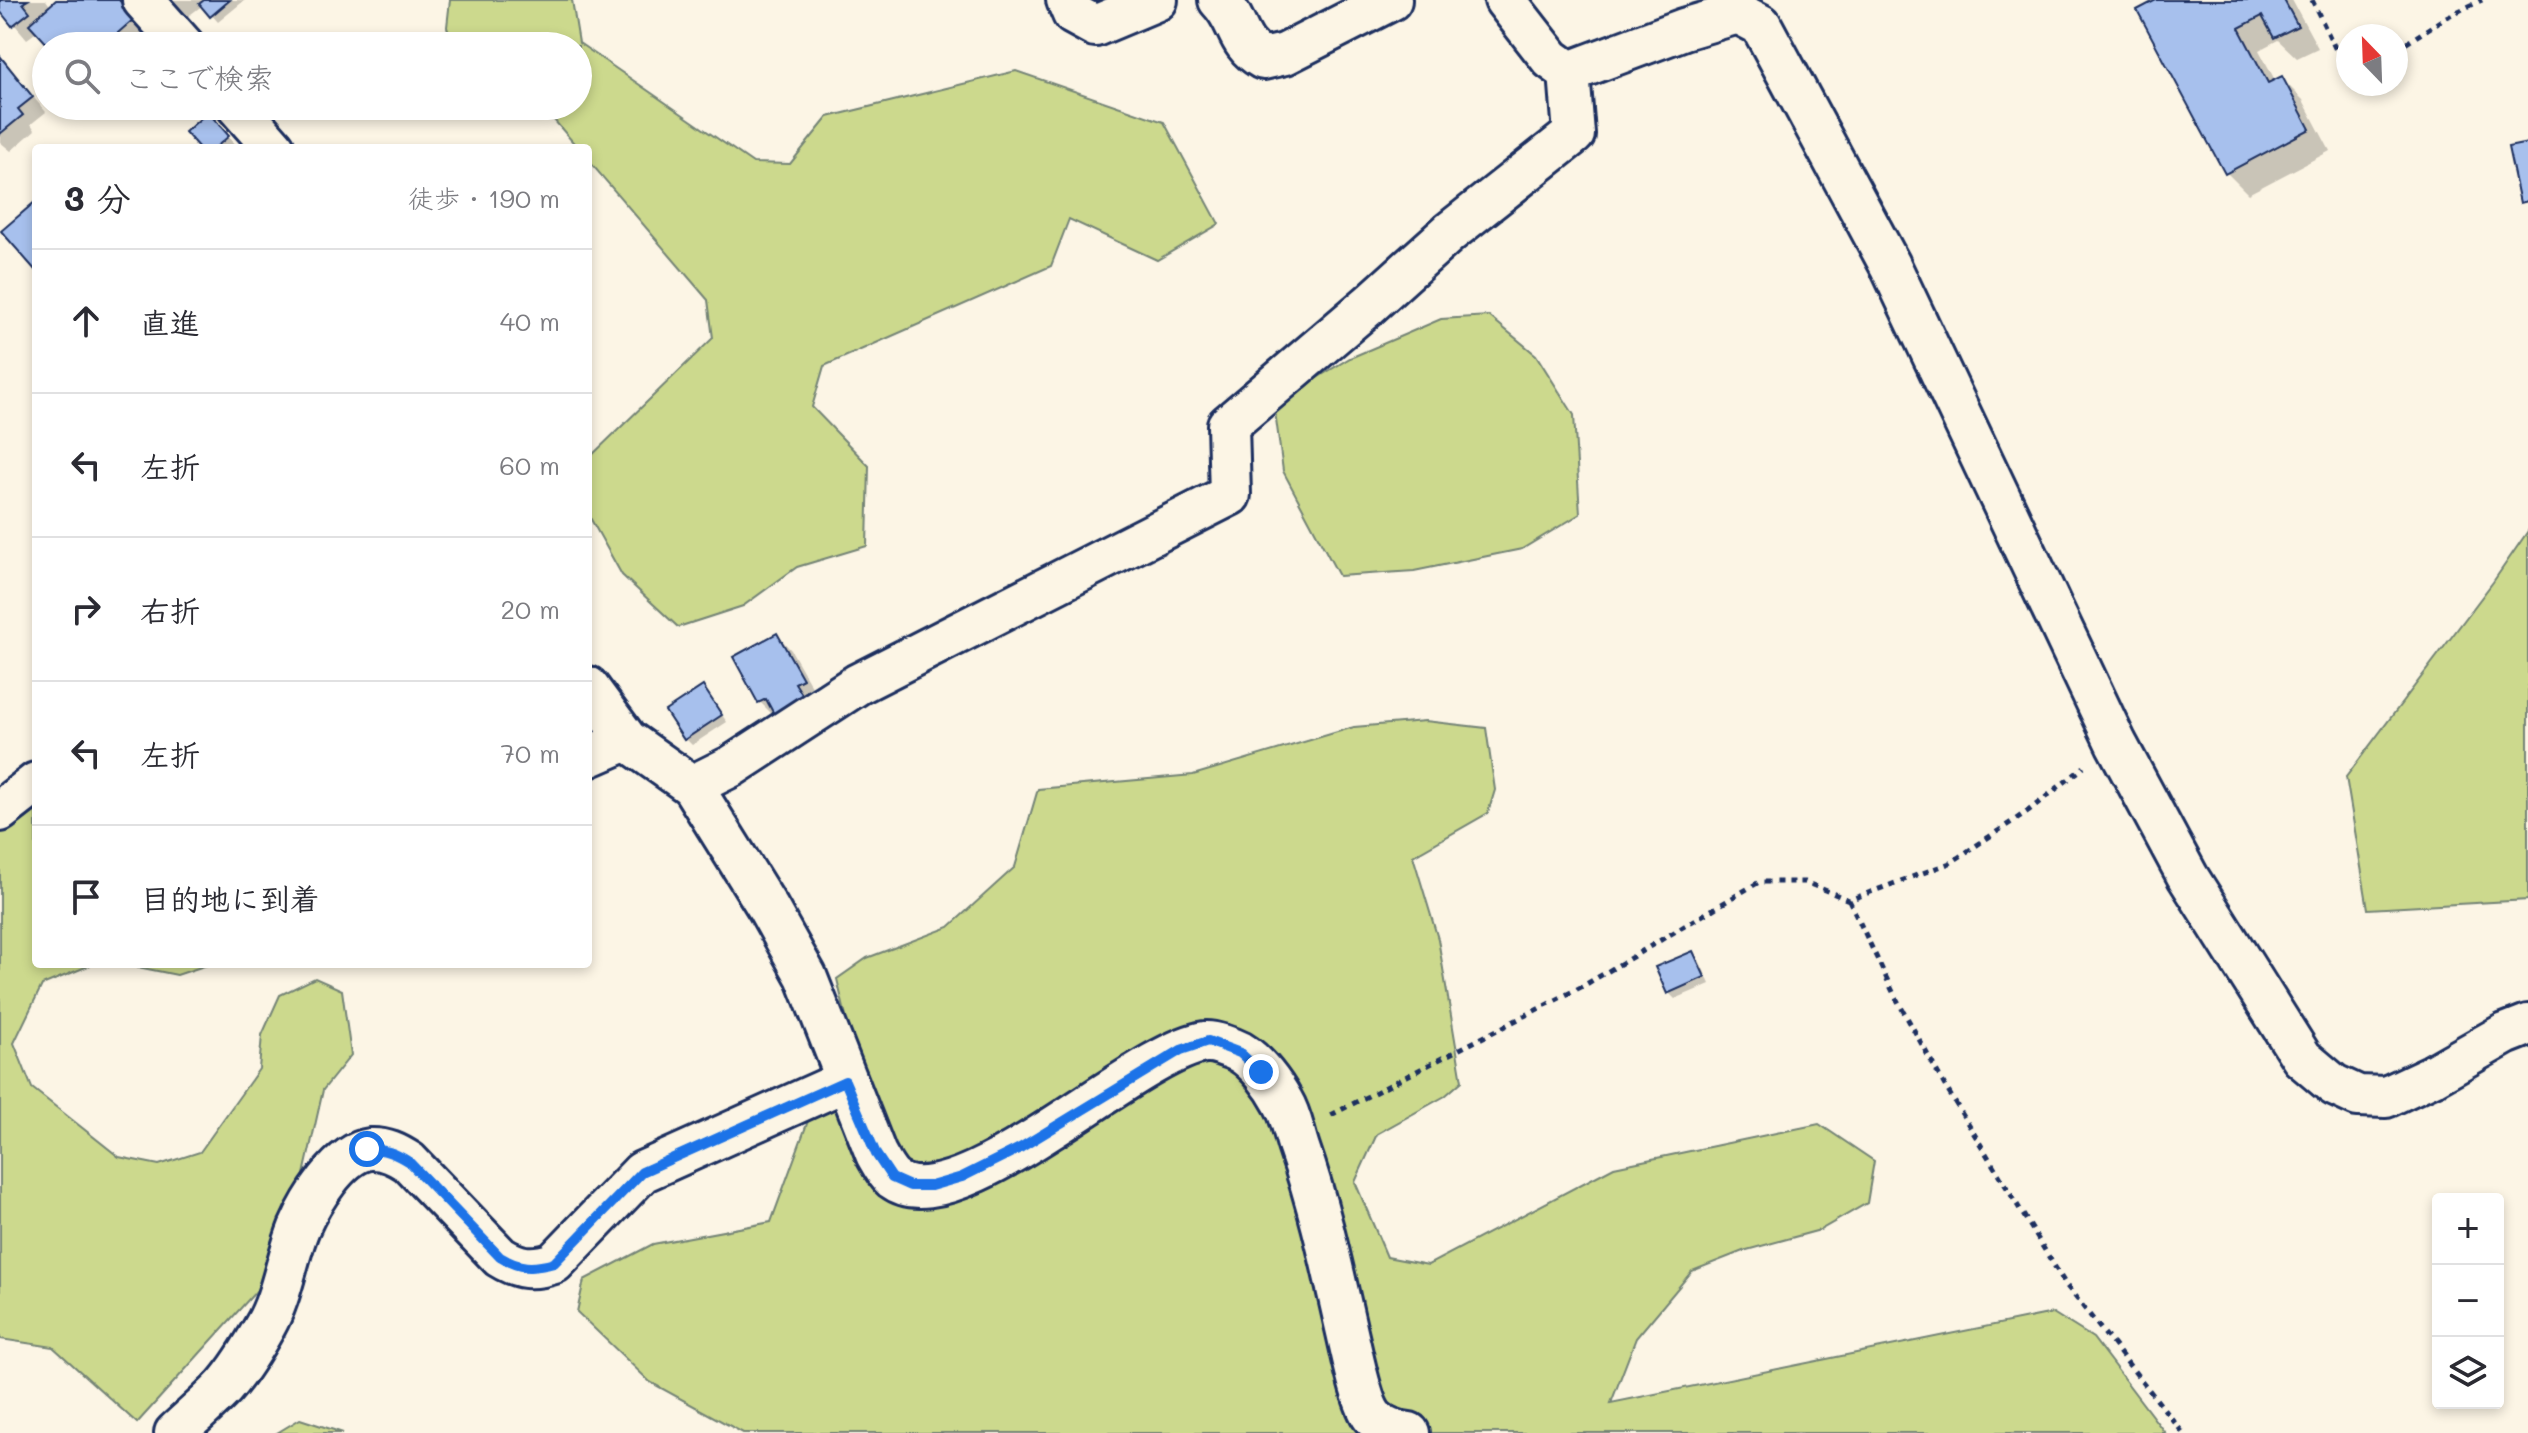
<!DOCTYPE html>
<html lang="ja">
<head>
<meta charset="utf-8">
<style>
	:root { --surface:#fff; --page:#f7f7f7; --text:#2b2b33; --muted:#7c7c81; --line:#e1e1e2 }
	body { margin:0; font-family:Mali,"Klee One",sans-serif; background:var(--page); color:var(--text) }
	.controls { position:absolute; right:24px; bottom:24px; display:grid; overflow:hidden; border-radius:8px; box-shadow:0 4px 12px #0003 }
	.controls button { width:72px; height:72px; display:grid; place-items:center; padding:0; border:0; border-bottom:2px solid var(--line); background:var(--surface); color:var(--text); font:40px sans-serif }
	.compass { position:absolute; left:2336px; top:24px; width:72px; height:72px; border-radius:50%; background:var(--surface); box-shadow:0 4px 12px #0003; rotate:337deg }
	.stop { position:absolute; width:24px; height:24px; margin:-18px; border:6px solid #1a73e8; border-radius:50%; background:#fff }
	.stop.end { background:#1a73e8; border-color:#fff; box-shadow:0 2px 8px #0008 }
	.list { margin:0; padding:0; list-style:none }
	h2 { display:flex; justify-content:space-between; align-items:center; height:104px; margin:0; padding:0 32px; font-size:34px }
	h2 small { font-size:26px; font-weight:400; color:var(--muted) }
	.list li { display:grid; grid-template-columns:52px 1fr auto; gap:24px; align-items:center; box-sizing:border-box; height:144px; padding:0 32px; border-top:2px solid var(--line) }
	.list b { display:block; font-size:30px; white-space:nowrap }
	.list em { font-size:26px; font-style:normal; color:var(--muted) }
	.icon { flex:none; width:44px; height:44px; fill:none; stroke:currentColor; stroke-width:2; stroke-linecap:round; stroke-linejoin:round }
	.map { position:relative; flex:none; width:2528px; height:1433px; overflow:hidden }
	.search { position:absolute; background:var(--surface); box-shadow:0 4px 12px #0003; left:32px; top:32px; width:560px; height:88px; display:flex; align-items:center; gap:20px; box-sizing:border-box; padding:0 28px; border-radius:44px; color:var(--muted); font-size:30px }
	.panel { position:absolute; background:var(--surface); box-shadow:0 4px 12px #0003; left:32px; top:144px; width:560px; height:824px; border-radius:8px }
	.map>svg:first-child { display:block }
</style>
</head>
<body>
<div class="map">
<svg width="2528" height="1433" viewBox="0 0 2528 1433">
	<rect width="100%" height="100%" fill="#fcf5e5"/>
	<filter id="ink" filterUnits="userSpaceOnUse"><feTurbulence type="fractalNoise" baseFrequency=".0125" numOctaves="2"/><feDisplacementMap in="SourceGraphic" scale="16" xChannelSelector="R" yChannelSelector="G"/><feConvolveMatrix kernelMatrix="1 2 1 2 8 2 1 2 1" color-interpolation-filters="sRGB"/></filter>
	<g filter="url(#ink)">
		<path fill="#ccd98d" stroke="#748476" stroke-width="2" d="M450,0h122l7,43 174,120 37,1 38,-47 188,-46 148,51 55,102 -62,36 -88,-41 -18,47 -227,100 -12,41 57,59 -2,80 -70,21 -54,39 -65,21 -56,-52 -34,-61v-55l125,-121 -5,-38 -120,-140v-12h-10l-36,-42h36v-60h-125l-6,-19z
			M1489,316l47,39 38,60 6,99 -58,35 -108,22 -75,5 -56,-105 -9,-67 76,-46 91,-39z
			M2528,531v369l-160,9 -22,-132 147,-195z
			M1425,721l61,7 9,62 -7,23 -75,43 25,83 24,142 -17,15 -68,38 -22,48 32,75 41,8 186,-98 205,-43 55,37 -7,42 -47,27 -77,21 -51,20 -56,67 -25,65 442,-90 40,25 72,95h-1422l-93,-51 -73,-70 7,-32 69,-36 118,-22 75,-205 -9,-38 30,-21 82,-31 66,-60 23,-78 155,-14 161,-48z
			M36,804v160h57l-51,21 -28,58 18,45 87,69 40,8 41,-13 59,-83 3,-34 18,-40 35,-17 27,12 9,65 -28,35 -20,89 -44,109 -122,135 -84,-76 -53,-8v-506z
			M123,964h87l-33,11z
			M300,1419l43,14h-66z"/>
		<path fill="#0003" d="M0,0h46l5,7 8,-7h59l29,33 -14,13h-82l-13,-15 -11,8 -27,-32z
			M171,0h74l-27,22 -15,-17 -16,12z
			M2160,0h132l26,48 -21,10 -19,-18 -19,10 17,32 6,-3 21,21 27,51 -82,43 -21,-21z
			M0,58l46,54 -15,12 4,6 -24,21 -11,-9z
			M87,106h31l-17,15z
			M215,121l19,23 -5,4h-27z
			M777,635l14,15 25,44 -42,22 -14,-14z
			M703,689l24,33 -35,23 -7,-7z
			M1692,953l7,7 11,24 -35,15 -6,-6z"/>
		<path fill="#a7c0ed" stroke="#1b2f5e" stroke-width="2" d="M0,0h28l-5,3 7,9 -18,14 -12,-15z
			M56,0h63l16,18 -32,28h-54l-20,-22z
			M204,0h26l-20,17 -11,-13z
			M2156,0h128l14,26 -24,12 -12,-22 -23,12 29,55 14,-7 28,53 -85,45 -88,-164z
			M0,56l33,41 -15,12 5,6 -23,19z
			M85,106h20l-12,10z
			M208,112l21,24 -14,12h-16l-14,-16z
			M2528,143v58l-8,2 -12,-56z
			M36,201v70l-35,-40z
			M777,633l26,46 -8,4 10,16 -30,17 -9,-17 -8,4 -25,-46z
			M703,686l19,29 -38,25 -19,-29z
			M1693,951l12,26 -38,17 -12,-27z"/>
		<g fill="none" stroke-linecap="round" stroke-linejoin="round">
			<g stroke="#1b2f5e" stroke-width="46">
				<path id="street" d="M143,0l41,46
					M1067,0l6,14 22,12 62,-26
					M1219,0c21,21 16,43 44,59l22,-5 106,-54
					M1505,0l46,59 18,13
					M1569,72l115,-43 54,-16 23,12 129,240 226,478 72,134 114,181 32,27 24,11 28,1 47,-22 72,-41 23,-9
					M237,106l37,42
					M588,687l39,53 65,46 76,122 38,68 70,178c4,7 10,19 17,25 62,47 242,-127 312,-137 9,-1 27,6 35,10 17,10 34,33 43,50 8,13 11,31 16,46 22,63 35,128 50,193 4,17 13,62 23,75 8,10 25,16 37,17
					M588,757l39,-17
					M692,786l40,-20 126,-82 372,-189 -2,-70 141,-120 81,-73 124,-98 -5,-62
					M0,811l36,-28
					M175,1433c16,-15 34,-30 49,-46 16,-18 29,-40 41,-61 17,-29 21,-66 34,-98 11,-25 40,-75 71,-79 15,-1 27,5 39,13l91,95c19,12 33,13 54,6l88,-91 203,-91"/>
			</g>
			<path stroke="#1b2f5e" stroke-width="5" stroke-dasharray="6 6" stroke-linecap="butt" d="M2312,0l25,52 11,5
				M2396,50l50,-33 36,-17
				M1849,900l46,96 50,90 121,199 117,148
				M1331,1115l252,-129 176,-104h46l44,18 101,-37 78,-52 56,-44"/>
			<use href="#street" stroke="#fcf5e5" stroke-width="40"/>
		</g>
	</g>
	<g fill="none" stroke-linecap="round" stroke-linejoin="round" filter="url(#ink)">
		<path stroke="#1a73e8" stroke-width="10" d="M367,1149c17,0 28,4 42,13l91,95c19,12 33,12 54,6l88,-91 203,-91 31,73 16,24 18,8h21l31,-9 58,-29 161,-98 27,-9 32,12 21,19"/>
	</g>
</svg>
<div class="controls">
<button>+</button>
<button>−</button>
<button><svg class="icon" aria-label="layers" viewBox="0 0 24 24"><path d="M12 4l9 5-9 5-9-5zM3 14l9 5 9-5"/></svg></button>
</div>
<svg class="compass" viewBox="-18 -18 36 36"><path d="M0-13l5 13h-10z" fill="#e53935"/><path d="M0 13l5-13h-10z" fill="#7c7c81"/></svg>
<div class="stop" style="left:367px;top:1149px"></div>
<div class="stop end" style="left:1261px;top:1072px"></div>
<div class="search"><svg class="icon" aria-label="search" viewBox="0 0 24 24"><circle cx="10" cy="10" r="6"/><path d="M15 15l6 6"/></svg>ここで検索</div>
<section class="panel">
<h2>3 分<small>徒歩 · 190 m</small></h2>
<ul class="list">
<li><svg class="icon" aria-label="ahead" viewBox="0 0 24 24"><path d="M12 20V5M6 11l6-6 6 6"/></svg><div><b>直進</b></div><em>40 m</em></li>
<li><svg class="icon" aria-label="left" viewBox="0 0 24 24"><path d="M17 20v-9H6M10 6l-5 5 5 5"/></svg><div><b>左折</b></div><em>60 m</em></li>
<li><svg class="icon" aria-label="right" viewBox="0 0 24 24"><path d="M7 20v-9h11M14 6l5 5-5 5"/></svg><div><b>右折</b></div><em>20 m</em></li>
<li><svg class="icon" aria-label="left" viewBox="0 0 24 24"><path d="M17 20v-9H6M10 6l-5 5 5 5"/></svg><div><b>左折</b></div><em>70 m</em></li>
<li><svg class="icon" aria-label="arrive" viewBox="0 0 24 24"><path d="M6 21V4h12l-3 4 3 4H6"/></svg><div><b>目的地に到着</b></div></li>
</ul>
</section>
</div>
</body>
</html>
